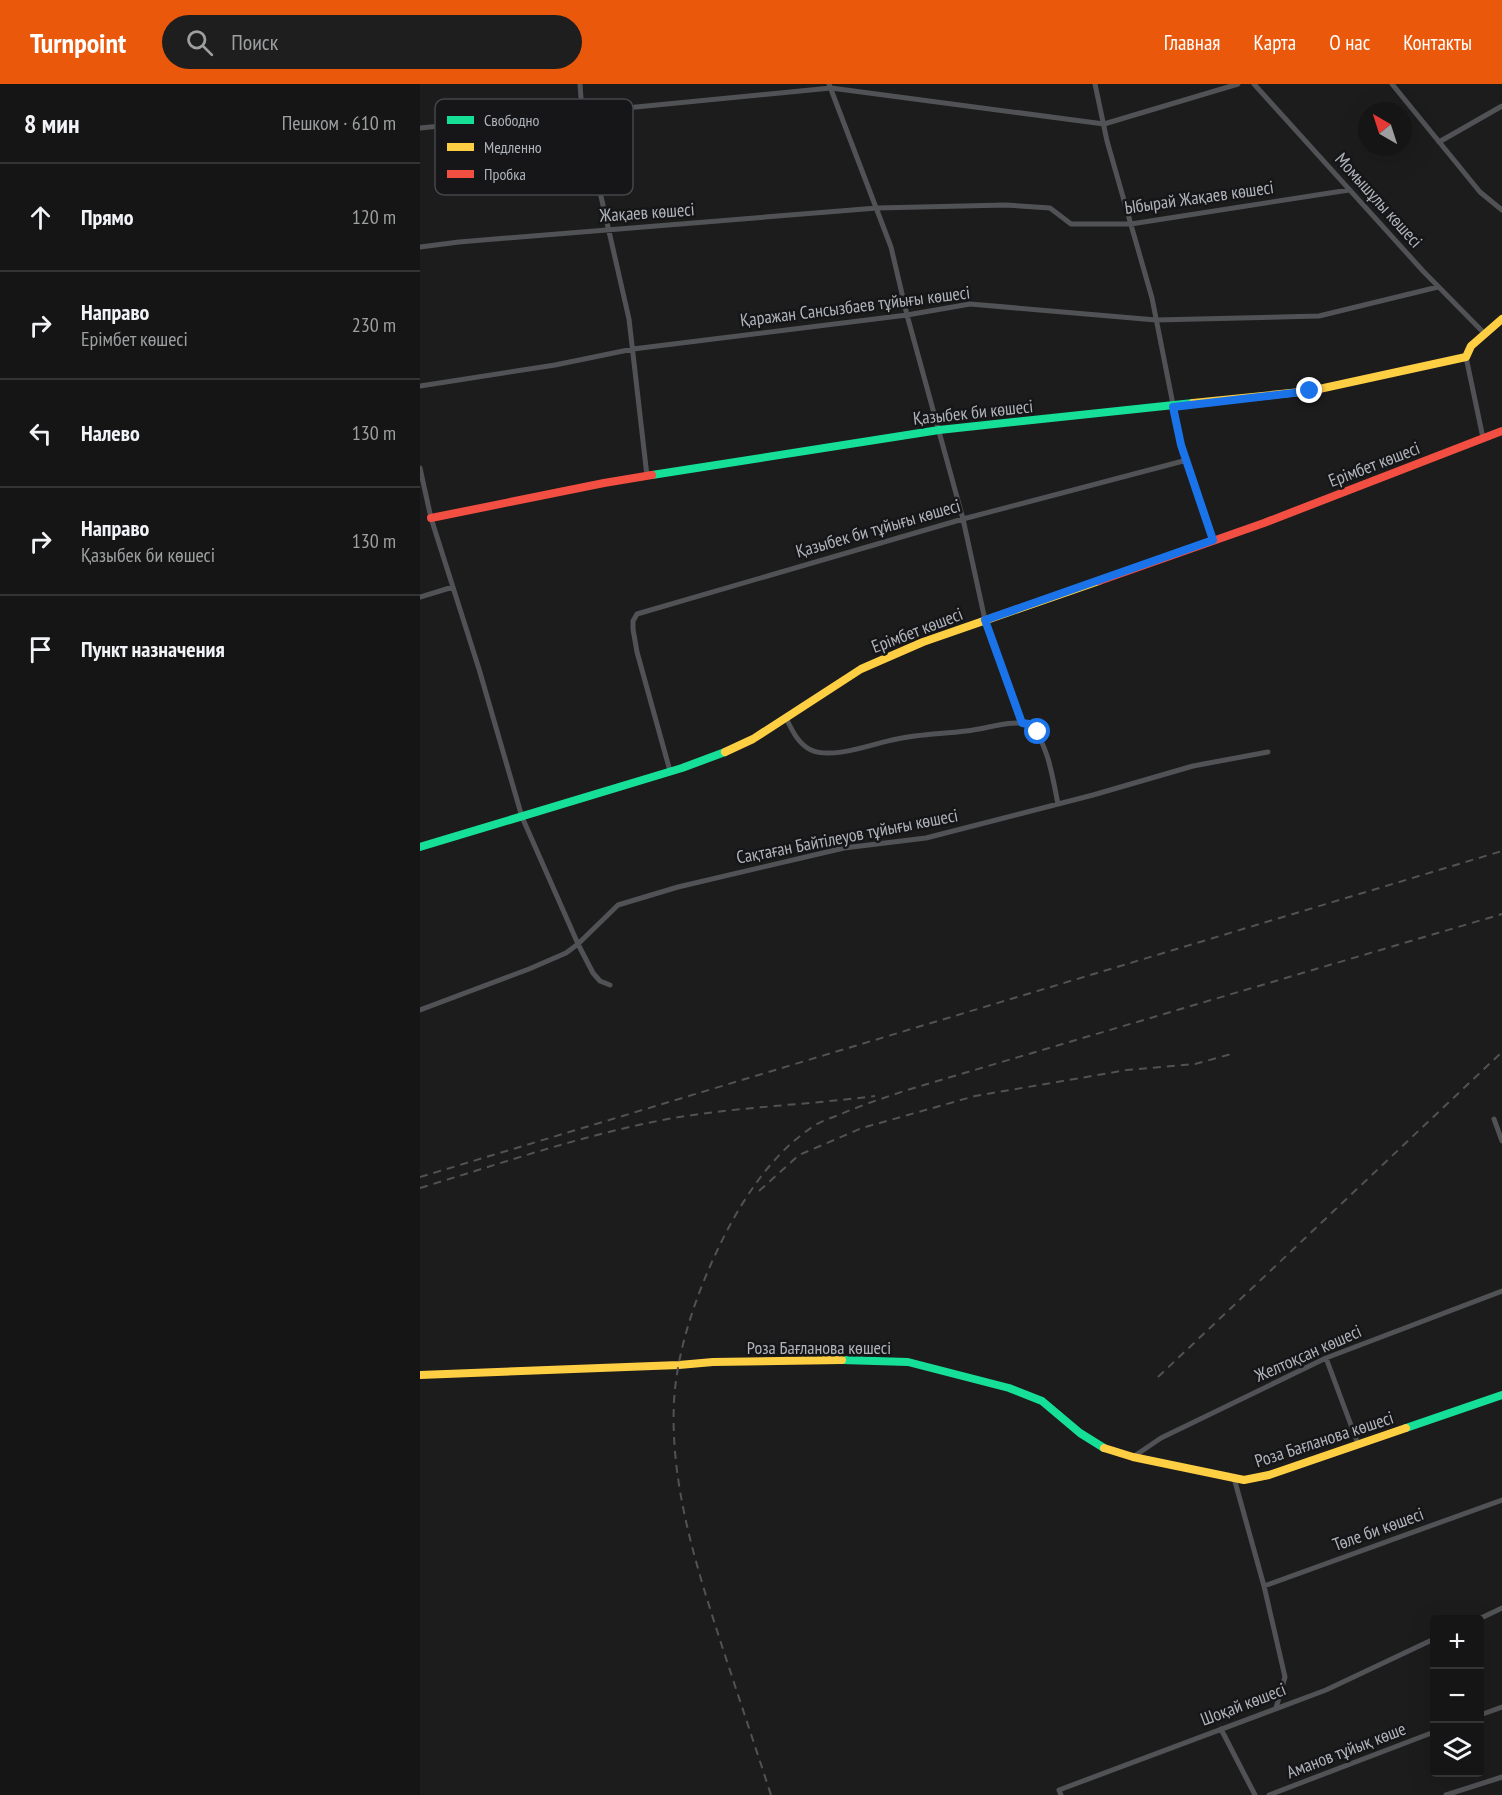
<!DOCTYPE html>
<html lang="ru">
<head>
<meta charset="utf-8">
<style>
	:root { --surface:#151515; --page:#1e1e1e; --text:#f1f3f6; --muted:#9d9fa0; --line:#343434; --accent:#ea580c }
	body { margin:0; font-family:"PT Sans Narrow",sans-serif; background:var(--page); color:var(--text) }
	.controls { position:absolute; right:18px; bottom:18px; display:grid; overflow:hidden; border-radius:6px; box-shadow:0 6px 24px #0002 }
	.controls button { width:54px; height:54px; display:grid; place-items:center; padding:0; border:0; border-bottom:2px solid var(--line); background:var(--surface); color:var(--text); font:30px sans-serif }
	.compass { position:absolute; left:938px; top:18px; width:54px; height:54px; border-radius:50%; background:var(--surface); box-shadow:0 6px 24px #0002; rotate:321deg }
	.stop { position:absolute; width:18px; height:18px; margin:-14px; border:4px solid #1a73e8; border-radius:50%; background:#fff }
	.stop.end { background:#1a73e8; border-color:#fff; box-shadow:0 2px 6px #0008 }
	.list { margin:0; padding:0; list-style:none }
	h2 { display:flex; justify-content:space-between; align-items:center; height:78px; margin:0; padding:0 24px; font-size:26px }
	h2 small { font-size:20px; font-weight:400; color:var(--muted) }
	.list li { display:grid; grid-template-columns:39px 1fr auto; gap:18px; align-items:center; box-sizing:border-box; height:108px; padding:0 24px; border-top:2px solid var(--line) }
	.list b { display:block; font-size:22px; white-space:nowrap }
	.list p { margin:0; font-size:20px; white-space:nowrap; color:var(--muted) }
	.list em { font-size:20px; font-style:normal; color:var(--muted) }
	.icon { flex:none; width:33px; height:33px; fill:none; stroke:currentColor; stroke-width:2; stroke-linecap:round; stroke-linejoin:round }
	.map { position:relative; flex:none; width:1082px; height:1711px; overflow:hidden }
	header { display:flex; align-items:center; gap:36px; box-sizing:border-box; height:84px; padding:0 30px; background:var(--accent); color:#fff }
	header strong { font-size:28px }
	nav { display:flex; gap:33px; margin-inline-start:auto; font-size:21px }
	.search { width:420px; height:54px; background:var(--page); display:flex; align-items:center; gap:15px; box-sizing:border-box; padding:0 21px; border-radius:33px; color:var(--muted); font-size:22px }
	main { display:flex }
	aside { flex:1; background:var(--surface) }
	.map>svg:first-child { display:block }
</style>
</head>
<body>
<header>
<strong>Turnpoint</strong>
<div class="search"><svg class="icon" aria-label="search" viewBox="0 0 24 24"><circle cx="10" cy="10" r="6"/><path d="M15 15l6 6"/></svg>Поиск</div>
<nav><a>Главная</a><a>Карта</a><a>О нас</a><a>Контакты</a></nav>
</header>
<main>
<aside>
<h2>8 мин<small>Пешком · 610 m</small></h2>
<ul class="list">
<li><svg class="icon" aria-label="ahead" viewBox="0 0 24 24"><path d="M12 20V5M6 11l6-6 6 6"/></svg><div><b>Прямо</b></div><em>120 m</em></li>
<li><svg class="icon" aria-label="right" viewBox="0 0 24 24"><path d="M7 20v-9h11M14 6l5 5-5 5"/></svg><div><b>Направо</b><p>Ерімбет көшесі</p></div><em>230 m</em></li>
<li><svg class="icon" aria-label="left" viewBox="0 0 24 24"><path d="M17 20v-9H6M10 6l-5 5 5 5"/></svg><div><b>Налево</b></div><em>130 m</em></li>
<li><svg class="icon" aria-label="right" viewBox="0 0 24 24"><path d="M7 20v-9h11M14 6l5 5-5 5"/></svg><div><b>Направо</b><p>Қазыбек би көшесі</p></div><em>130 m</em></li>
<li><svg class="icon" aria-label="arrive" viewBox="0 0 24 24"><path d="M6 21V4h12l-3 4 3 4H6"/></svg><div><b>Пункт назначения</b></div></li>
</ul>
</aside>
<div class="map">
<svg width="1082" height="1711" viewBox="0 0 1082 1711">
	<rect width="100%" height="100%" fill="#1c1c1c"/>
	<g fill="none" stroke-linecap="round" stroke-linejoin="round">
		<path stroke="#515255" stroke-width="5" d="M160,0l2,29 47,206 18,157
			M409,0l62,163 16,68 56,204 22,101 37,103
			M675,0l12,57 45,157 29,147 32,95
			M834,0l169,187 62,63
			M972,0l88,108 22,18
			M0,44l411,-40 273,36 134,-40
			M1019,58l63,-36
			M0,163l39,-5 418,-34 129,-3 44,3 21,16h60l218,-34
			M1046,273l17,81
			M0,302l135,-21 78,-16 274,-34 63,-11 186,16 163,-4 119,-29
			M0,384l11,50 48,151 43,148 56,127 15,29 7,8 10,4
			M0,513l33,-10
			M366,634c6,12 12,26 25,32 22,10 63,-7 86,-11 22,-5 46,-5 69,-8 22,-2 41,-11 63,-7 19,17 24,56 29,80
			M250,687l-33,-119 -4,-23v-8l4,-7 326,-95 224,-59
			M0,926l109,-41 37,-16 12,-9 40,-39 60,-18 166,-39 82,-10 167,-43 100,-29 75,-14
			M1074,1035l8,22
			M906,1274l32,86
			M713,1373l28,-19 165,-80 176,-67
			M814,1394l30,108 21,91 -9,31
			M844,1502l238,-86
			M1057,1536l25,-12
			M1060,1631l22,-8
			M801,1645l34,66
			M641,1711l-2,-5 267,-100 108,-51
			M849,1711l165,-63
			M1026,1711l56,-18"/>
		<path stroke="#16e098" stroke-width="8" d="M232,391l287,-45 254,-27
			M0,763l262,-79 43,-16
			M422,1276l66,2 101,26 33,13 38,32 24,15
			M986,1344l96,-33"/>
		<path stroke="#ffcf43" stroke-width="8" d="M773,319l117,-12 156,-34 5,-11 31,-27
			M305,668l28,-13 108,-70 62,-27 176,-61
			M0,1291l259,-10 34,-3 129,-2
			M684,1364l29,9 111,23 25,-5 137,-47"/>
		<path stroke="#f24e42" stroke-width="8" d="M11,434l173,-35 48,-8
			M679,497l165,-58 238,-92"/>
		<path stroke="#525254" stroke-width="2" stroke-dasharray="8 6" stroke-linecap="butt" d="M0,1093l1082,-326
			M0,1104c76,-23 151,-49 228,-65 74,-16 151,-17 227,-27
			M339,1107l40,-36 63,-27 113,-32 152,-26 68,-6 40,-11
			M738,1293l344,-325
			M351,1711c-17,-52 -34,-103 -51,-155 -25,-78 -50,-157 -46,-239 3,-50 21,-103 42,-148 22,-47 53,-98 98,-127 7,-5 17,-8 25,-11 22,-10 45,-17 68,-25l595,-176"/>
	</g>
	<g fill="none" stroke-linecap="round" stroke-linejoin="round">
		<path stroke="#1a73e8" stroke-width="8" d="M618,648l-9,-8 -7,-1 -37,-103 228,-80 -32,-95 -8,-38 137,-16"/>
	</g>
	<g text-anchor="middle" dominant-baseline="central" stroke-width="5" stroke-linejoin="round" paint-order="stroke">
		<g font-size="18" fill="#afb4bb" stroke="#161618">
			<text transform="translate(779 113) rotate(-8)">Ыбырай Жақаев көшесі</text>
			<text transform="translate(959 116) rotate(48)">Момышұлы көшесі</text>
			<text transform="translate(227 128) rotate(-4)">Жақаев көшесі</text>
			<text transform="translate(435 222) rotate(-7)">Қаражан Сансызбаев тұйығы көшесі</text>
			<text transform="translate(553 328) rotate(-6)">Қазыбек би көшесі</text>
			<text transform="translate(954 380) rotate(-21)">Ерімбет көшесі</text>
			<text transform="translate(458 444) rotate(-16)">Қазыбек би тұйығы көшесі</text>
			<text transform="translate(497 546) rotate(-21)">Ерімбет көшесі</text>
			<text transform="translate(427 752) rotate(-11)">Сақтаған Байтілеуов тұйығы көшесі</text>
			<text x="399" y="1263">Роза Бағланова көшесі</text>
			<text transform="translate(888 1269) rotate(-24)">Желтоқсан көшесі</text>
			<text transform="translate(904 1355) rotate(-18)">Роза Бағланова көшесі</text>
			<text transform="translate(958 1445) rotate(-20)">Төле би көшесі</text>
			<text transform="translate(823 1620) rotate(-21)">Шоқай көшесі</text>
			<text transform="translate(926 1666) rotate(-21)">Аманов тұйық көше</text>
		</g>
	</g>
	<rect x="15" y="15" width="198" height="96" rx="9" fill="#161618" stroke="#444549" stroke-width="1.5"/>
	<rect x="27" y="32" width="27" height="8" fill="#16e098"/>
	<rect x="27" y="59" width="27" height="8" fill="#ffcf43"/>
	<rect x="27" y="86" width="27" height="8" fill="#f24e42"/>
	<g font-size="16" fill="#afb4bb">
		<text x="64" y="42">Свободно</text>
		<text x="64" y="69">Медленно</text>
		<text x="64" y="96">Пробка</text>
	</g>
</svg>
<div class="controls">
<button>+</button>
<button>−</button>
<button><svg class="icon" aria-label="layers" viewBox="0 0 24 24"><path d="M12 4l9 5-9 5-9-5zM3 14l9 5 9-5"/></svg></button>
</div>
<svg class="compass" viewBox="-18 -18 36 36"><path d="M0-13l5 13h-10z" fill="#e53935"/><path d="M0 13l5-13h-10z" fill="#9d9fa0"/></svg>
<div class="stop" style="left:618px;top:648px"></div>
<div class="stop end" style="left:890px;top:307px"></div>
</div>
</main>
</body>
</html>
